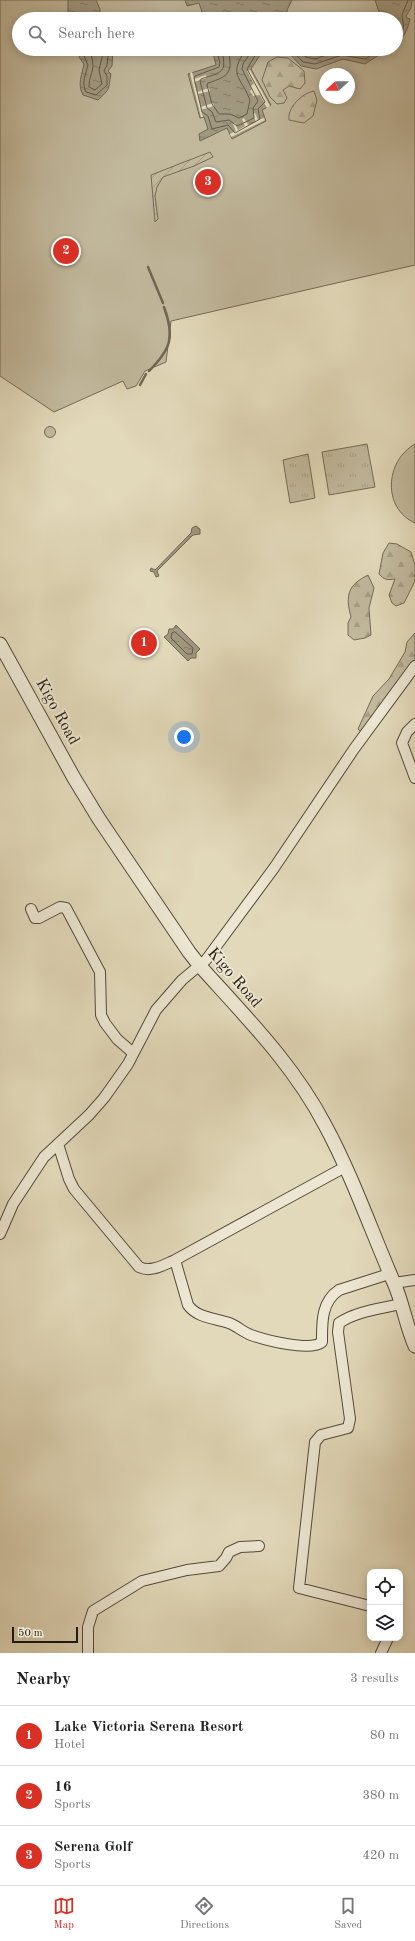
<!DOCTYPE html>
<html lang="en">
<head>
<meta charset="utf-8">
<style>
	:root { --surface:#fff; --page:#f6f6f6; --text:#202124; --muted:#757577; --line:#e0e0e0; --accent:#d93025 }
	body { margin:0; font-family:"Old Standard TT",serif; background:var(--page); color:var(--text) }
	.controls { position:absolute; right:12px; bottom:12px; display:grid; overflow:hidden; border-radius:8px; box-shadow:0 2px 10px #0003 }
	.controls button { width:36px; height:36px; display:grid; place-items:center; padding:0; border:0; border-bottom:1px solid var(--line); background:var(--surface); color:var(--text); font:20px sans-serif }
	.compass { position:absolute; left:319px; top:68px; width:36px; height:36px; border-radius:50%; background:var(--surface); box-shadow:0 2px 10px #0003; rotate:248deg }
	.scale { position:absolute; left:12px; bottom:10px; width:66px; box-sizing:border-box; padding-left:4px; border:2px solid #241b10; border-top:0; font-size:11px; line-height:14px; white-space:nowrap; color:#241b10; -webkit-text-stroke:3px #ece6d2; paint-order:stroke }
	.you { position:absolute; left:184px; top:737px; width:14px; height:14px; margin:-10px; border:3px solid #fff; border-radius:50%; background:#1a73e8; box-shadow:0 0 0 6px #1a73e833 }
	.badge { display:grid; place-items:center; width:26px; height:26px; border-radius:50%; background:var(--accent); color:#fff; font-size:13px; font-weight:700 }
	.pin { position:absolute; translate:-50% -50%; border:2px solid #fff; box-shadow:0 1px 4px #0006 }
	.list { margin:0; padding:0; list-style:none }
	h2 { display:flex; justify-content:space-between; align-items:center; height:52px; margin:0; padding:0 16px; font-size:17px }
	h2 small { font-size:13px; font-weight:400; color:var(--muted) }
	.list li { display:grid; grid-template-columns:26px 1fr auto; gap:12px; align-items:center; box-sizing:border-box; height:60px; padding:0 16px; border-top:1px solid var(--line) }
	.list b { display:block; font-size:15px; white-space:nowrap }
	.list p { margin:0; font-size:13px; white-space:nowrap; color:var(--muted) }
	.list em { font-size:13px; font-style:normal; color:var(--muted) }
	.icon { flex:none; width:22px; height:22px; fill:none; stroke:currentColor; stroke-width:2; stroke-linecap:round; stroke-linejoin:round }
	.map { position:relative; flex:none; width:415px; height:1653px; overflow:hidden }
	.search { position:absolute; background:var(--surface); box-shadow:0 2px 10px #0003; left:12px; right:12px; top:12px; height:44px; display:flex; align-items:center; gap:10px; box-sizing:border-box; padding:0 14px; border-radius:22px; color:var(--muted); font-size:15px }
	.sheet { height:232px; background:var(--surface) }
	nav { display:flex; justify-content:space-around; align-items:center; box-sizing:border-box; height:56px; border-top:1px solid var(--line); background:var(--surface); font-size:11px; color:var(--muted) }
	nav a { display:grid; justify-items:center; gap:2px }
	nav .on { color:var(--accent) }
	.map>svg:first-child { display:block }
</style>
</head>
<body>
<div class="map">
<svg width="415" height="1653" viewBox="0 0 415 1653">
	<defs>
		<pattern id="forest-firs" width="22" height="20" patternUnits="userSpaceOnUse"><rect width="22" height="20" fill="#c2b99d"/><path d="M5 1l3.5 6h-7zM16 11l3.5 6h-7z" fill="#a79e86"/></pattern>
		<pattern id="park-tufts" width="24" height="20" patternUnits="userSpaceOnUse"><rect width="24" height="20" fill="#c2b99d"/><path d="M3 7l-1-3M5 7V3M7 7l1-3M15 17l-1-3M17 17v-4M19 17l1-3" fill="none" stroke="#a79e86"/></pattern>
		<pattern id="garden-furrows" width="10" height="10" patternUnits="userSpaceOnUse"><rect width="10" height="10" fill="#c2b99d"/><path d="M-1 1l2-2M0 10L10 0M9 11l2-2" fill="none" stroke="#a79e86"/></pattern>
		<pattern id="water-ripples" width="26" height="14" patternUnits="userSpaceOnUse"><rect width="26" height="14" fill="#a19880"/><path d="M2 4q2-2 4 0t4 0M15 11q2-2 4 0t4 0" fill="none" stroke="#837b67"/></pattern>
	</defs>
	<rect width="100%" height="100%" fill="#e2d9ba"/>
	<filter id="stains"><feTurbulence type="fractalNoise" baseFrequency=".005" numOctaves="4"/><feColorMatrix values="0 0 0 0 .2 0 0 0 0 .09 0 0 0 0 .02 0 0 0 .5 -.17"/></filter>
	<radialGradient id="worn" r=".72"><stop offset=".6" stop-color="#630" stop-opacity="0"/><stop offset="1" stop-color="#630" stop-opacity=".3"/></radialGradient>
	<path fill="#c2b99d" stroke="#736a56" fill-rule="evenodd" d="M0,0h415v265l-244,56 -5,41 -21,9 -9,15 -9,3 -4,-8 -69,31 -54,-36zM19,19h377v30h-377zM325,74h24v24h-24z
		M44.5 432a5.5 5.5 0 1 1 11 0a5.5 5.5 0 1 1-11 0Z
		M415,444v79c-33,-15 -30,-62 0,-79z"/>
	<path fill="url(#forest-firs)" stroke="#736a56" d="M277,57l11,1 16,13 1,12 -5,6 -11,-3 -6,4 4,8 -3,5 -7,1 -7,-7 -8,-17 6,-18z
		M314,91l3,9 -4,16 -9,7 -15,-3c-2,-12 13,-27 25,-29z
		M389,543l8,1 14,8 4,13v16l-11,22 -8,3 -4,-3 -3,-8 6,-16c-8,1 -11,1 -16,-5l4,-21z
		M368,575l6,13 -5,20 2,27 -6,3 -11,2 -6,-5v-12l3,-6c-6,-22 -3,-32 17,-42z
		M415,633v32l-40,53 -15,13 -2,-2 15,-33 16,-17 16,-27 2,-10z"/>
	<path fill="url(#park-tufts)" stroke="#736a56" d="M367,444l8,43 -46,8 -7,-43z
		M308,454l7,44 -25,5 -7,-43z"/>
	<path fill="url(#garden-furrows)" stroke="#736a56" d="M210,152l3,5 -19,9 -31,11 -6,10 -2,9 3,23 -3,3 -4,-47z"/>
	<path fill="url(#water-ripples)" stroke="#6f6653" d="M68,0h28l4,9v4l4,6h-34l-2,-3z
		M185,0h107l-5,10 1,9h-98l-1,-3 13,-4 -3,-9 -12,3z
		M375,0h37l-1,8 -5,8 1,2 3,1c-2,10 -6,19 -14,24v-24h-18l2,-4z
		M82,49h31l-1,17 -4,5 3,3c-3,16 0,14 -13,26l-15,-5c-6,-11 -1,-20 1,-31l-5,-7z
		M212,49h68l-18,3 -11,17 20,36 -9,5 4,11 -34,18 -5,-11 -27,13 -1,-7 9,-5 -4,-12 -4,1 -12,-44 28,-9z
		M285,49c10,0 44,3 50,0h53l-23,15 -22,-5 -27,10 -15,-3z
		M196,526l4,3v5l-7,1 -36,36 2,5 -3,1 -2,-5 -4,-1 1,-3 4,2 36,-37 1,-5z
		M176,625l24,24 -4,4v5h-5l-3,3 -24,-24 4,-3 1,-5h4z"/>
	<path fill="#e2d9ba" d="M250,70l20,36 -3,2 -7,-13 -7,1 -3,-5 2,-2 -2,-3 4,-2 -7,-13z
		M192,72l2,7 12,-4 1,3 -13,4 3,10 12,-4 1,3 -12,3 3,13 12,-4 1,3 -13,4 2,7h-2l-11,-44z
		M255,113l3,7 6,-2 1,2 -34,17 -1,-3 6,-3 -3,-7 2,-1 3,7 7,-4 -3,-7 2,-1 4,7 8,-3 -3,-8z"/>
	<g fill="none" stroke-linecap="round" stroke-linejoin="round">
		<path stroke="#625a48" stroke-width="1" d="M396,39c11,-12 7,-12 6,-24l6,-15
			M86,49l-2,7 4,9c-2,9 -7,18 -2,27l10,3 11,-10v-9l-3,-5 3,-6 2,-16
			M91,49c-1,6 2,10 2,16 0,7 -4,12 -4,22l6,3 7,-6 -3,-14 5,-21
			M216,49l4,14 -1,4 -24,9 -1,2 8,34 6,4 4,13 16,-4 7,8 25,-14 -2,-10 7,-7 -18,-33 12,-20
			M221,49c7,24 1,23 -20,30l-1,2 7,27 5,4 4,10 13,-2 8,6 17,-8 -1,-10 5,-7 -16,-32 1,-5 10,-15
			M228,49c5,23 2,27 -20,34l-1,2 5,19 7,10h11l9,4 8,-4 3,-14c-10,-25 -22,-24 -4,-51
			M290,49l13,13 12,2 27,-9 23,4 16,-10
			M297,49l9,8 9,2 26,-9 23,4 9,-5
			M175,632l18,16 -1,6h-5l-16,-16 1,-5z"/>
		<path stroke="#6f6653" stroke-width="2.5" d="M148,267l15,36
			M149,371c22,-22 26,-34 15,-64
			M140,385l6,-11"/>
		<g stroke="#544a3a" stroke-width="12">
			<path id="minor" d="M415,724l-8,8 -5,11 13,35
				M31,909l4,9h4l21,-11 6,1 34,64 1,43 4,8 12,16 16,14
				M58,1144l11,35 5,10 65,78c12,6 24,-2 36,-7l170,-93
				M0,1234l13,-30 31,-47 45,-42 15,-17 24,-34 28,-54 26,-30 24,-20 68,-92 80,-119 61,-83
				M175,1260l13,45c9,13 27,13 41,18 8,3 14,9 22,12 14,5 60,17 71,7 0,-19 -1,-40 17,-52l50,-16
				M394,1283l21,-3
				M370,1606l-71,-18 16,-146 6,-7 27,-7 2,-9 -12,-87 1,-9c18,-12 41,-14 61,-19
				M88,1653v-26l5,-16 49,-30 45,-11 32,-4 7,-8 3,-6 11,-5 19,-1
				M381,1653l7,-15"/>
		</g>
		<g stroke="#544a3a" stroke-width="15">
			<path id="tertiary" d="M0,644l74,134 25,41 90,133 11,14c45,50 93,98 125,159 27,50 46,105 69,158 9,20 12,43 21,63"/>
		</g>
		<use href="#minor" stroke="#ece6d2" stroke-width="10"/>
		<use href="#tertiary" stroke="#ece6d2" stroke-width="13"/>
	</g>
	<g text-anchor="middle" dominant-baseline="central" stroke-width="4" stroke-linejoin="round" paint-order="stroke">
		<g font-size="16" fill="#241b10" stroke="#ece6d2">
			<text transform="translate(57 712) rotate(61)">Kigo Road</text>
			<text transform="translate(234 978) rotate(49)">Kigo Road</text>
		</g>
	</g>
	<rect width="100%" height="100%" filter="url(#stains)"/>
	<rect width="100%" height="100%" fill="url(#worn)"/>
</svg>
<div class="controls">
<button><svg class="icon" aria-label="locate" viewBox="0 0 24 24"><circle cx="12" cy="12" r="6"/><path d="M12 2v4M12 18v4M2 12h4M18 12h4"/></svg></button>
<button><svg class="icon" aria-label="layers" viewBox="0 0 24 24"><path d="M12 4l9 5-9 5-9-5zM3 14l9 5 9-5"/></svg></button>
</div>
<svg class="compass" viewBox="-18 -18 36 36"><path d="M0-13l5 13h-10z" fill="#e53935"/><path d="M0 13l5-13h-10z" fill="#757577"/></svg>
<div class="scale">50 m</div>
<div class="you"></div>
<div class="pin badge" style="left:144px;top:643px">1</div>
<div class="pin badge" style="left:66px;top:251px">2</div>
<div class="pin badge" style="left:208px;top:182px">3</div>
<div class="search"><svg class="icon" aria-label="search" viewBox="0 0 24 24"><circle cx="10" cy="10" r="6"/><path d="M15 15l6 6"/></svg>Search here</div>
</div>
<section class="sheet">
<h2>Nearby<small>3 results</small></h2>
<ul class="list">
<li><span class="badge">1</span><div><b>Lake Victoria Serena Resort</b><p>Hotel</p></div><em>80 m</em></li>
<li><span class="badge">2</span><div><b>16</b><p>Sports</p></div><em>380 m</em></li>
<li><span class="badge">3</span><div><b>Serena Golf</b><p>Sports</p></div><em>420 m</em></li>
</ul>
</section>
<nav>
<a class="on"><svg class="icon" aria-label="map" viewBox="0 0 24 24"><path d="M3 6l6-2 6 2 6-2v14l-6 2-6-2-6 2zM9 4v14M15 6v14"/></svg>Map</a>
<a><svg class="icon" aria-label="directions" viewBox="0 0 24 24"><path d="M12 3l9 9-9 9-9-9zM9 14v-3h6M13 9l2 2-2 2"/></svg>Directions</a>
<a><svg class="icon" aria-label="saved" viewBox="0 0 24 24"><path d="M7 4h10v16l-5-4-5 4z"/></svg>Saved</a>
</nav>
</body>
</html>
